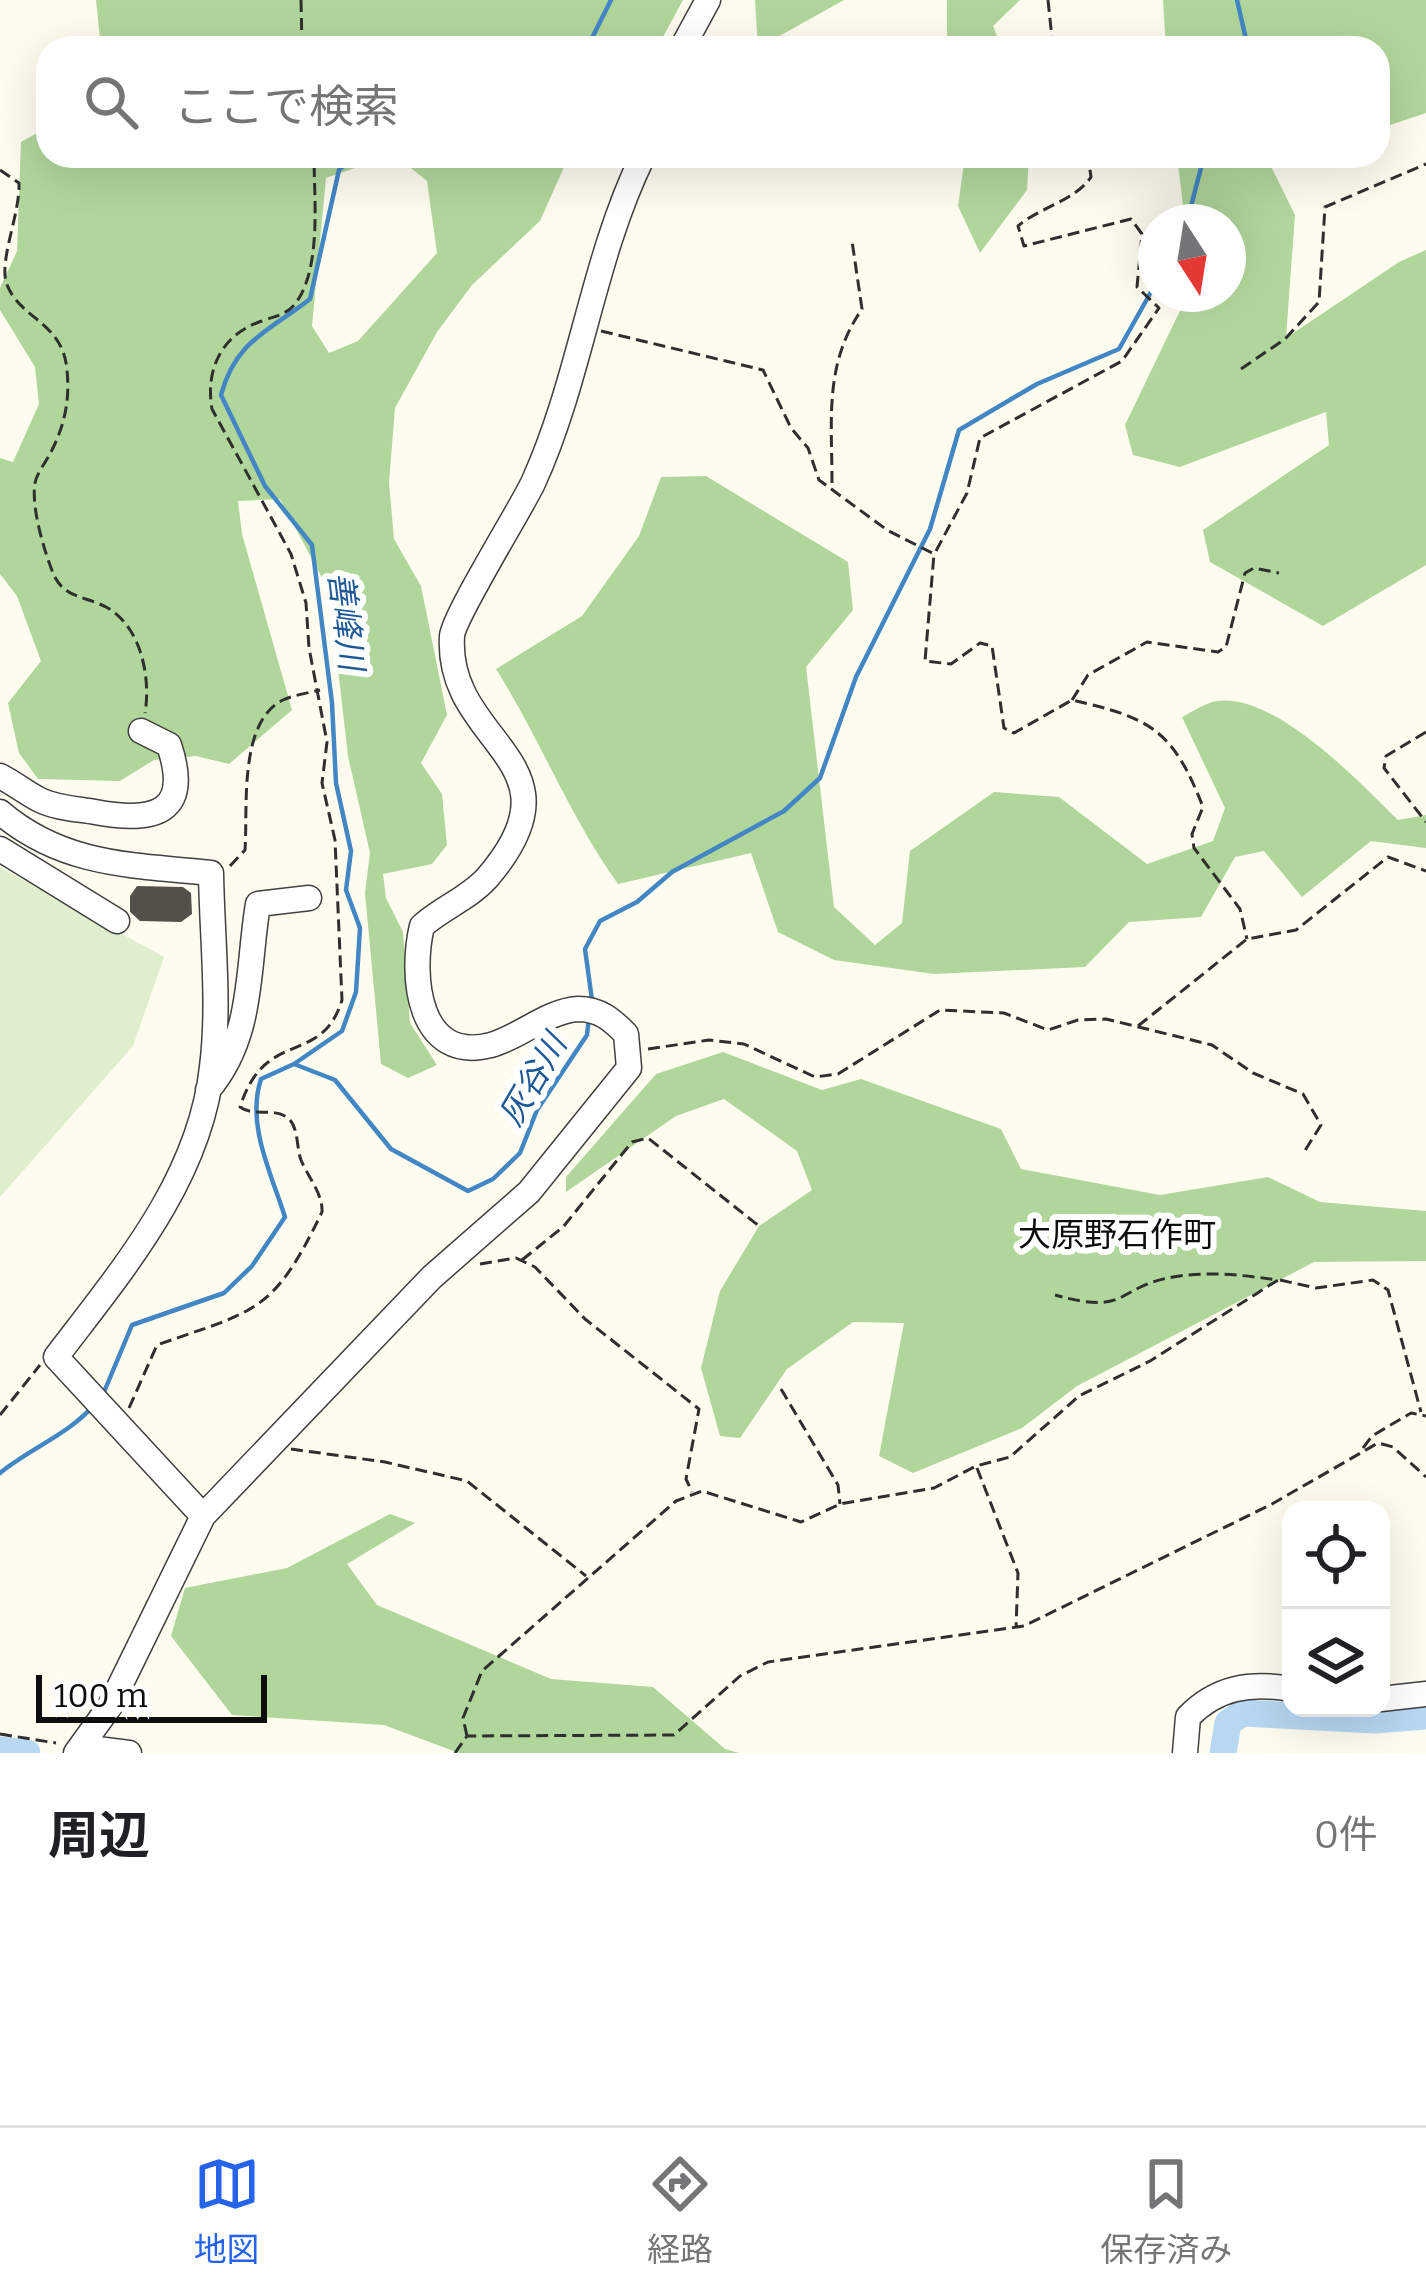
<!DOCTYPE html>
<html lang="ja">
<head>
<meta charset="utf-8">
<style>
	:root { --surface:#fff; --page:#f2f2f2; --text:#202124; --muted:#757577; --line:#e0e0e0; --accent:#2563eb }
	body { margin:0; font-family:Bitter,"Noto Sans JP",serif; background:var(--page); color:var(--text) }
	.controls { position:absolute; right:36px; bottom:36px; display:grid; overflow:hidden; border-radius:24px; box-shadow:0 12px 48px #0002 }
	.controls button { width:108px; height:108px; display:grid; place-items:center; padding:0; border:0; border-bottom:3px solid var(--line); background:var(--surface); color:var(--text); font:60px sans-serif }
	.compass { position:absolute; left:1138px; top:204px; width:108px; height:108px; border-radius:50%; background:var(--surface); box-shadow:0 12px 48px #0002; rotate:168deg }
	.scale { position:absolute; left:36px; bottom:30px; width:231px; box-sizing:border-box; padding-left:12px; border:6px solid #0d0d0d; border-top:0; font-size:33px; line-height:42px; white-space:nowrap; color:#0d0d0d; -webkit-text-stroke:9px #fff; paint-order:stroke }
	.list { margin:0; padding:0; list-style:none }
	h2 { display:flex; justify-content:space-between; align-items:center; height:156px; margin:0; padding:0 48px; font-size:51px }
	h2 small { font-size:39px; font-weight:400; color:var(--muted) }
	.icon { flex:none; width:66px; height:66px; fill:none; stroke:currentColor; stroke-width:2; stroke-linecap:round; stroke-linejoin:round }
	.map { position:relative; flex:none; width:1426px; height:1753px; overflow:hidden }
	.search { position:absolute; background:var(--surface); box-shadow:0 12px 48px #0002; left:36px; right:36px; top:36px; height:132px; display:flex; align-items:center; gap:30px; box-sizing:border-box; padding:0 42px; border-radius:36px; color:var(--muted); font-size:45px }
	.sheet { height:372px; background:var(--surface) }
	nav { display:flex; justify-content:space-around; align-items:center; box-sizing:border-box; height:168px; border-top:3px solid var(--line); background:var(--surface); font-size:33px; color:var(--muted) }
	nav a { display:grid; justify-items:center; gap:6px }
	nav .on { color:var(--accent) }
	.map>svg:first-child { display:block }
</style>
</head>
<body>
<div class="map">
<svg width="1426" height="1753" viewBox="0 0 1426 1753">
	<rect width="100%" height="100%" fill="#fefcef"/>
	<path fill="#b1d69b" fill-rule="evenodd" d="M96,0h587l-26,48h-556z
		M755,0h89l-86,48z
		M947,0h73l-27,26 9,22h-55z
		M1163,0h263v113l-48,16v-81h-212z
		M48,127v29h521l-29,65 -68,64 -35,47 -42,76 -6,75 5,56 27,47 26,129 -26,48 21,31 5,51 -15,19 -49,10 3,24 17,34 7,91 27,42 -29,13 -27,-14 -16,-171 5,-40 -22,-97 -19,-165 -49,-92 -42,2 4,33 50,176 -63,54 -33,-8 -42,4 -34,21 -82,-2 -19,-26 -11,-50 33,-42 -24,-65 -17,-22v-116l13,4 26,-58 -4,-37 -35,-57v-22l17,-37 4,-109zM367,164l40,1 20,16 10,72 -79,88 -29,12 -17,-27 14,-148z
		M965,156h64l-2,34 -47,63 -22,-47z
		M1177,156h89l29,59 -9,123 113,-76 27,-12v315l-103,61 -113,-64 -7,-32 126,-85 -3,-33 -146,55 -47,-12 -8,-30 63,-131h40v-72h-43z
		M706,476l142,86 5,48 -47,57 28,240 41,38 27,-22 8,-72 84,-59 65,5 88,67 66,-23 12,-33 -43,-91c10,-5 25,-15 35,-16 59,-8 142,81 181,119l28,-5v33l-55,-7 -69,56 -38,-46 -29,6 -34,60 -72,5 -44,45 -151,7 -100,-14 -56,-28 -27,-79 -133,31c-48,-67 -78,-145 -122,-215l86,-53 57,-80 22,-59z
		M723,1052l99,38 39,-11 140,50 20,40 139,26 108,-18 52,25 106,9v50l-112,1 -237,124 -55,42 -109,45 -34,-17 25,-133 -51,-1 -66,47 -47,69 -20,-2 -19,-68 19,-77 39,-65 53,-36 -15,-39 -73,-52 -48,17 -110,76v-15l90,-103z
		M390,1514l25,9 -68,41 30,41 174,74 102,8 72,62 14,4h-280l-75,-28 -152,-10 -61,-79 14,-48 102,-20z"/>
	<path fill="#dfeecc" d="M0,867l164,90 -31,89 -133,151z"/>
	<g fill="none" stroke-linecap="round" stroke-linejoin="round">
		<path stroke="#4286c4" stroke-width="4.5" d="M1237,0l11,48
			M577,48l15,-10 19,-38
			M1187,222l17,-66
			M592,1000l-7,-51 15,-28 37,-19 35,-30 112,-61 36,-33 36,-101 74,-148 29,-99 78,-46 82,-35 37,-66
			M294,1064l48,-33 14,-39 4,-64 -14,-38 5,-39 -15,-68 -4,-80 -20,-158 -47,-59 -44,-91c15,-55 47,-63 89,-96l29,-129 15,-14
			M104,1392l28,-67 92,-32 28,-27 33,-49c-14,-44 -39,-93 -24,-138l33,-15 41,16 56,69 77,42 25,-12 27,-26 17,-43 50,-75 2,-18
			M0,1473c29,-24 69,-39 93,-67"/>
		<path stroke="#b7d7f2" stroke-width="27" d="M0,1750l27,3
			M1223,1753l5,-30 14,-10 133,7 51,-4"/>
	</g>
	<path fill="#554f4a" d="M137,886l46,1 8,6 1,21 -11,8 -41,-1 -10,-9v-16z"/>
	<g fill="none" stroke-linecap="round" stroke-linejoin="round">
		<g stroke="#404040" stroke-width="27">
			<path id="minor" d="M682,48l26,-48
				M0,776c14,7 26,17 40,24 16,8 38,9 55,12 59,11 97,2 74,-67l-28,-14
				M0,812c63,54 133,53 211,61 1,64 9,131 1,194 -12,113 -90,203 -156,290l147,159
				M0,849l117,72
				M208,1090c46,-54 39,-120 50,-186l51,-6
				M1381,1699l45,-5
				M81,1747l48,6
				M76,1753l34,-47 93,-190 229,-239 97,-85 100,-124 -3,-34c-14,-14 -26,-25 -48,-25 -31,2 -58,28 -87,36 -73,19 -81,-69 -69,-119 20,-18 47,-28 65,-48 102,-118 -42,-133 -35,-242 2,-20 67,-124 81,-153 48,-105 59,-223 110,-327
				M1185,1753l3,-36c29,-30 63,-35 103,-28"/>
		</g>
		<path stroke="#2f2f2f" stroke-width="3" stroke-dasharray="12 6" stroke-linecap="butt" d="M301,0l1,48
			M1048,0l5,48
			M0,170l19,13c1,31 -19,74 -13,99 12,37 57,39 61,88 3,29 -2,54 -15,80 -5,11 -15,22 -17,33 -4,25 9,67 18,90 10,25 32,23 53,34 35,19 45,70 39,106
			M601,331l162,39 28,58 17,20 11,32 68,50 47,24 -9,107 26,3 29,-21 12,3 12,82 10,5 58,-33c79,18 101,30 131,107l-11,27 2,14 46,61 7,30
			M1241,369l44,-30 34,-37 6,-95 101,-43
			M832,483c0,-65 -8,-119 30,-174l-10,-68
			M936,551l31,-58 13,-55 142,-77 37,-53 -22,-21 5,-53 -11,-15 -107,27 -6,-20c22,-19 57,-25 73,-49l-3,-21
			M1072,700l16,-25 59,-33 71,10 8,-5 19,-74 9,-5 25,5
			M1426,732l-40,24 -2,12 42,54
			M230,866l15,-16c3,-41 -7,-128 38,-150 11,-5 25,-7 37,-10
			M1138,1026l109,-87 49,-9 92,-73 38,14
			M648,1049l61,-9 35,4 71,33 23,-3 102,-64 64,3 44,17 30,-10 28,-1 106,26 41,28 50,21 18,31 -17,27
			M522,1260l41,-33 69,-85 16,-4 111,88
			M480,1264l36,-6 19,9 50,52 114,90 -13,70 6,13
			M1280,1280l36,8 57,-8 15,10 33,122
			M781,1389l57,96 2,19
			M129,1408l28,-63c99,-35 116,-31 165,-133 1,-18 -14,-35 -21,-52 -5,-13 -2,-37 -16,-44 -14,-8 -31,1 -45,-9 26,-81 81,-39 102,-107l-7,-160 -13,-57 5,-41 -18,-94 -3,-45 -15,-49 -79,-145c-7,-40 10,-75 50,-88 13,-5 24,-6 33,-17 27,-35 19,-106 19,-148
			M0,1415l40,-50
			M1363,1448l9,-12 39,-23 15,3
			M291,1449l94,13 82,19 119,95
			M977,1468l41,105 -2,55
			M0,1734l56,9
			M467,1736l-4,-18 19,-47 194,-170 26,-10 99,31 39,-18 94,-16 42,-22 34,-9 69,-61 71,-35 128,-81c-35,-5 -70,-9 -105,-3 -58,10 -43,39 -118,18
			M455,1753l12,-17 207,-1 66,-59 28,-14 256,-36 248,-122 106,-61 15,4 33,30"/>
		<use href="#minor" stroke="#fff" stroke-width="24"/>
	</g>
	<g text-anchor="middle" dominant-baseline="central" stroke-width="12" stroke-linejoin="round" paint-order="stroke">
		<g font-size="33" font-style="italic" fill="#1f5997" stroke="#fff">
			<text transform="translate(346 621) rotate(83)">善峰川</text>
			<text transform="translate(533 1080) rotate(-60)">灰谷川</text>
		</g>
		<g font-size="33" fill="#0d0d0d" stroke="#fff">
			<text x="1117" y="1235">大原野石作町</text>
		</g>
	</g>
</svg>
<div class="controls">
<button><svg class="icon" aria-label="locate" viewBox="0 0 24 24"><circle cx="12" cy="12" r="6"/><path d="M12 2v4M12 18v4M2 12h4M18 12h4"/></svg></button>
<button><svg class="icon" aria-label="layers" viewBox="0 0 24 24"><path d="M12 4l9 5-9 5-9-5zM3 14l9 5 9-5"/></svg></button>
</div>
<svg class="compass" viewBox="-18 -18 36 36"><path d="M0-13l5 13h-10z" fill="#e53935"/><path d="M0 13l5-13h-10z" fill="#757577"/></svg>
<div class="scale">100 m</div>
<div class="search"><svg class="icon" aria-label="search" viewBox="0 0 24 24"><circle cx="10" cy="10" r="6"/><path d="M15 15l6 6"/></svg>ここで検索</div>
</div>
<section class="sheet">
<h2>周辺<small>0件</small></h2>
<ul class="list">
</ul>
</section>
<nav>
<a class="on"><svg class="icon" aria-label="map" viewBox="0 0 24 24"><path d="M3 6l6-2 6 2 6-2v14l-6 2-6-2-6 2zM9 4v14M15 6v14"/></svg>地図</a>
<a><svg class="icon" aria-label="directions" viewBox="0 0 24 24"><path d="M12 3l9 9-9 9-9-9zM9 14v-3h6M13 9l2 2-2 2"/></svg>経路</a>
<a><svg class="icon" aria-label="saved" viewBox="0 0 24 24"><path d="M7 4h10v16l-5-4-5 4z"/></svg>保存済み</a>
</nav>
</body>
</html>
